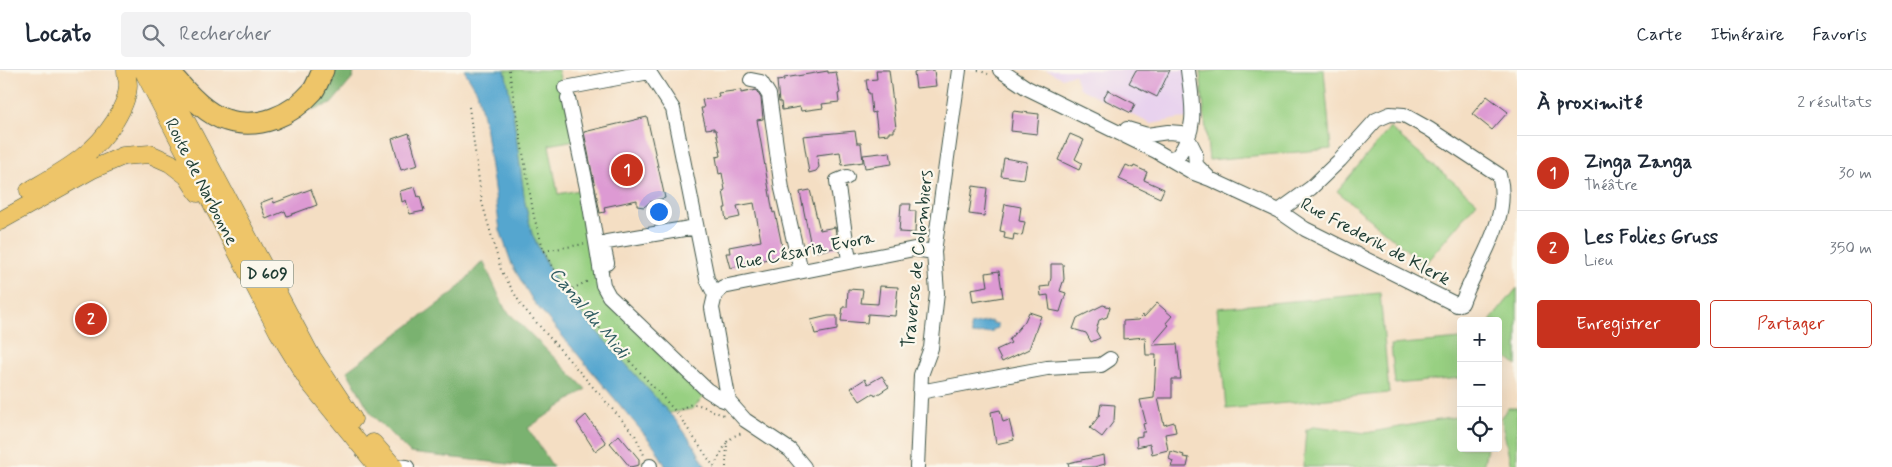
<!DOCTYPE html>
<html lang="fr">
<head>
<meta charset="utf-8">
<style>
	:root { --surface:#fff; --page:#f2f2f3; --text:#1f2937; --muted:#747a83; --line:#e0e1e3; --accent:#c8321e }
	body { margin:0; font-family:Mynerve,sans-serif; background:var(--page); color:var(--text) }
	.controls { position:absolute; right:15px; bottom:15px; display:grid; overflow:hidden; border-radius:5px; box-shadow:0 5px 20px #0002 }
	.controls button { width:45px; height:45px; display:grid; place-items:center; padding:0; border:0; border-bottom:1px solid var(--line); background:var(--surface); color:var(--text); font:25px sans-serif }
	.you { position:absolute; left:658px; top:141px; width:18px; height:18px; margin:-12px; border:4px solid #fff; border-radius:50%; background:#1a73e8; box-shadow:0 0 0 8px #1a73e833 }
	.badge { display:grid; place-items:center; width:32px; height:32px; border-radius:50%; background:var(--accent); color:#fff; font-size:16px; font-weight:700 }
	.pin { position:absolute; translate:-50% -50%; border:2px solid #fff; box-shadow:0 1px 5px #0006 }
	.list { margin:0; padding:0; list-style:none }
	h2 { display:flex; justify-content:space-between; align-items:center; height:65px; margin:0; padding:0 20px; font-size:21px }
	h2 small { font-size:16px; font-weight:400; color:var(--muted) }
	.list li { display:grid; grid-template-columns:32px 1fr auto; gap:15px; align-items:center; box-sizing:border-box; height:75px; padding:0 20px; border-top:1px solid var(--line) }
	.list b { display:block; font-size:19px; white-space:nowrap }
	.list p { margin:0; font-size:16px; white-space:nowrap; color:var(--muted) }
	.list em { font-size:16px; font-style:normal; color:var(--muted) }
	.actions { display:flex; gap:10px; padding:15px 20px }
	.actions a { flex:1; padding:11px 0; border:1px solid var(--accent); border-radius:5px; text-align:center; font-size:18px; color:var(--accent) }
	.actions .main { background:var(--accent); color:#fff }
	.icon { flex:none; width:28px; height:28px; fill:none; stroke:currentColor; stroke-width:2; stroke-linecap:round; stroke-linejoin:round }
	.map { position:relative; flex:none; width:1517px; height:397px; overflow:hidden }
	header { display:flex; align-items:center; gap:30px; box-sizing:border-box; height:70px; padding:0 25px; background:var(--surface); border-bottom:1px solid var(--line) }
	header strong { font-size:24px }
	nav { display:flex; gap:28px; margin-inline-start:auto; font-size:18px }
	.search { width:350px; height:45px; background:var(--page); display:flex; align-items:center; gap:12px; box-sizing:border-box; padding:0 18px; border-radius:5px; color:var(--muted); font-size:19px }
	main { display:flex }
	aside { flex:1; background:var(--surface) }
	.map>svg:first-child { display:block }
</style>
</head>
<body>
<header>
<strong>Locato</strong>
<div class="search"><svg class="icon" aria-label="search" viewBox="0 0 24 24"><circle cx="10" cy="10" r="6"/><path d="M15 15l6 6"/></svg>Rechercher</div>
<nav><a>Carte</a><a>Itinéraire</a><a>Favoris</a></nav>
</header>
<main>
<div class="map">
<svg width="1517" height="397" viewBox="0 0 1517 397">
	<rect width="100%" height="100%" fill="#fbf7ec"/>
	<filter id="ink" filterUnits="userSpaceOnUse"><feTurbulence type="fractalNoise" baseFrequency=".02" numOctaves="2"/><feDisplacementMap in="SourceGraphic" scale="10" xChannelSelector="R" yChannelSelector="G"/><feConvolveMatrix kernelMatrix="1 2 1 2 8 2 1 2 1" color-interpolation-filters="sRGB"/></filter>
	<filter id="wash" filterUnits="userSpaceOnUse"><feTurbulence type="fractalNoise" baseFrequency=".0096" numOctaves="4" result="noise"/><feDisplacementMap in="SourceGraphic" scale="20" xChannelSelector="R" yChannelSelector="G"/><feGaussianBlur stdDeviation="1.12" result="paint"/><feColorMatrix in="noise" values="0 0 0 0 0 0 0 0 0 0 0 0 0 0 0 0 0 1.4 0 .05"/><feComposite in="paint" operator="in"/></filter>
	<g filter="url(#wash)">
		<rect width="100%" height="100%" fill="#f4dec3"/>
		<path fill="#e8d2ee" d="M1046,0h148l3,47 -20,2 -26,5 -72,-36 -5,-14 -12,4z"/>
		<path fill="#98d082" stroke="#5c865b" d="M505,0h53l17,70 -26,5 9,49 26,-5 18,105 105,100 -15,15 -23,4 -109,-123 -28,-56 -7,-31 -12,-90z
			M1222,0h102l7,79 -122,11 -9,-88z
			M1390,58l87,74 -53,63 -87,-74z
			M1517,218v78l-19,-16v-29h-8z
			M1380,223l9,100 -163,16 -9,-101z
			M1461,269v39l-66,6 -4,-39z
			M1508,338h9v59h-6l-10,-50z
			M1461,346v32h26l-4,19h-180l3,-37 9,-4 51,7z"/>
		<path fill="#7ab270" stroke="#4c7852" d="M330,0h24l-1,8 -22,26 -20,6z
			M483,191l22,48 81,80 -58,39 25,39h-17l-126,-14 -38,-38 -25,-44 106,-78z"/>
		<path fill="#55a6cf" stroke="#3a7282" d="M464,0h41l8,43 12,90 7,31 13,27 15,29 118,133 17,24 11,20h-40l-11,-20 -122,-146 -21,-36 -12,-35 -15,-105 -8,-34z
			M991,251l1,2 6,1v4l-6,2 1,2 -21,3 -2,-10z"/>
		<g id="blocks">
			<path fill="#dd9ad3" d="M876,0h13l7,58h-2v4h-5v2l-11,1 -3,-23 -3,1 -2,-20h-2l-2,-13 11,-1z
				M934,0l2,16 -20,2 -2,-16z
				M1136,0h34l-13,27 -28,-14z
				M828,1v2l8,-1 4,21 -2,1 1,8 -17,2 1,4 -22,3 -1,-4 -18,3 -1,-8h-2l-2,-21 7,-1v-2z
				M741,20v3l15,-3 5,8 2,21 -6,1 16,93 2,-1 9,43 -54,13 -4,-15h4l-1,-6 32,-6 -7,-38 -17,3 3,11 -14,3 -2,-12h2l-3,-17 2,-1 -3,-17 -3,1 -3,-17 5,-1 -5,-26h-2v-2l-8,1 -5,-21h3l-2,-8 17,-3 -1,-4z
				M1108,20l27,14 -4,9 -28,-14z
				M1487,26l21,16 -16,18 -20,-16z
				M1013,41l26,3 -2,20 -26,-3z
				M647,47l18,81 -15,4 -6,5 -7,-1v-6l-33,7 1,5 -5,1 -16,-81z
				M855,61l2,12h4l2,19 -21,3 -2,-13 -23,3 2,12 -3,4 -7,2 -6,-37z
				M409,63l9,32 -17,5 -9,-31z
				M1070,64l14,6 -9,19 7,4 -3,7 -21,-10z
				M890,82l2,12 -27,4 -2,-13z
				M1004,88l23,4 -3,17 -23,-3z
				M1126,95l7,3 1,-2 13,6 -3,8 20,9 -4,9 -41,-19z
				M973,116l14,2 -3,28 -15,-2z
				M415,117l3,10 2,-1 4,15 -14,3 -4,-14 -4,2 -2,-11z
				M311,119l6,16 -30,11 -2,-5 -19,8 -6,-16 13,-5 1,5z
				M810,120l10,40 15,-3 3,20 -21,5 -1,-7 -5,1 -11,-54z
				M901,134h10l-1,7h6l-1,22 -16,-1z
				M1005,134l16,3 -2,14 6,1 -3,14 -8,-2 -1,6 -9,-2 1,-6 -5,-1z
				M1051,194h12l1,15 -4,12 6,2 -6,19 -10,-2 -2,-15 -7,1 -1,-9 9,-1 2,-8z
				M999,201l4,26 -30,5 -2,-13 17,-3 -2,-13z
				M880,216l18,1 -3,29 -27,-2 -1,9 -26,-2 2,-14h4l1,-18 15,1 -2,13 17,1z
				M1157,233l15,13 -6,7 3,2 -17,20 25,-1 4,35h-9v19h-14l6,27 10,-3 2,10 -11,2 3,16 -16,4 -2,-10 -13,3 -1,-10 6,-1v-4h3l-2,-8 3,-1 -6,-23 14,-2 2,-43h-10l-1,-18 -22,2v-18l15,-1 5,-5 1,2z
				M1103,235l7,2 -3,10 -8,3 -3,11 4,7 -9,4 -5,-9 -13,-4 4,-11z
				M1029,242l12,4 -12,33 -27,13 -6,-12 15,-7 -2,-3 16,-19z
				M828,246h9v14l-22,4 -4,-14z
				M882,306l7,11 -14,9 -2,-3 -13,8 -9,-13 14,-9 3,5z
				M1101,334l14,1 -1,16 -12,16 -12,-9 9,-12z
				M1000,340l3,12 6,-2 5,20 -18,4 -5,-32z
				M586,345l20,28 -11,8 -18,-28z
				M619,365l20,24v6l-9,2 -20,-24z
				M1171,381l13,4 -1,2 6,1 -2,9h-16l2,-6 -4,-2z
				M1104,385l1,9 -11,3h-25l-1,-4z"/>
		</g>
	</g>
	<g filter="url(#ink)">
		<use href="#blocks" fill-opacity="0" stroke="#3f5549" stroke-width="1"/>
		<g fill="none" stroke-linecap="round" stroke-linejoin="round">
			<g stroke="#3f5549" stroke-width="16">
				<path id="minor" d="M1000,0l27,18 129,63 38,22 16,6 69,32 26,18 152,76 5,-2c14,-40 50,-83 37,-128l-70,-46 -25,-14 -14,-1 -14,6 -36,40 -29,28 -32,23
					M751,10l10,2 8,13 13,94 19,82
					M565,18l84,-16 24,37 34,170 8,16
					M568,28l19,90 16,97 6,11 98,94 14,9 8,3
					M1127,59l20,6 21,-3 13,1 7,5 7,14 1,13 12,12
					M1170,88l8,-2c21,-29 14,-53 10,-86
					M847,107l-10,4 12,79
					M607,193l-3,-14 3,-7 89,-15
					M920,322l127,-24 54,-3 9,-6
					M384,392l9,4 14,1
					M649,397l1,-1
					M804,397l-14,-17 -45,-30 -16,-18 -17,-94 3,-13 8,-8 191,-38 20,3
					M917,397l4,-92 10,-27 6,-55 -3,-41 25,-182"/>
			</g>
			<g stroke="#3f5549" stroke-width="19">
				<path id="major" d="M143,0l135,261 31,51 69,85
					M159,0l151,284 43,65
					M29,121c34,-20 64,-35 86,-70 6,-10 13,-23 13,-36 0,-5 -2,-10 -2,-15
					M0,151l93,-52 30,-13 27,-2 20,9 17,13 11,17
					M373,373l21,24"/>
			</g>
			<g stroke="#3f5549" stroke-width="23">
				<path id="highway" d="M168,0c14,18 36,44 58,50 33,10 65,-4 87,-29 4,-6 7,-14 10,-21"/>
			</g>
			<path stroke="#3f5549" stroke-width="2" stroke-dasharray="1 4" stroke-linecap="butt" d="M509,0l25,147 10,34 16,30 17,22 100,110 37,54
				M978,0l10,4
				M469,37l13,95 19,68 20,35 114,130 9,20
				M544,181l40,-7
				M568,221l22,-11
				M677,343c19,-18 25,-4 47,2
				M714,396l13,-24
				M726,397l1,-25 7,-6 8,-3"/>
			<use href="#minor" stroke="#fff" stroke-width="14"/>
			<use href="#major" stroke="#eec569" stroke-width="18"/>
			<use href="#highway" stroke="#eec569" stroke-width="21"/>
		</g>
	</g>
	<g text-anchor="middle" dominant-baseline="central" stroke-width="4.5" stroke-linejoin="round" paint-order="stroke">
		<rect fill="#fbf7ec" stroke="#61756b" stroke-width="1" x="241" y="190.5" width="52" height="27" rx="4"/>
		<g font-size="16" font-weight="bold" fill="#1f3d34">
			<text x="267" y="204">D 609</text>
		</g>
		<g font-size="18" fill="#1f3d34" stroke="#fbf7ec">
			<text transform="translate(201 112) rotate(63)">Route de Narbonne</text>
			<text transform="translate(1375 172) rotate(28)">Rue Frederik de Klerk</text>
			<text transform="translate(805 181) rotate(-11)">Rue Césaria Evora</text>
			<text transform="translate(918 189) rotate(-84)">Traverse de Colombiers</text>
		</g>
		<g font-size="19" font-style="italic" fill="#2f5c62" stroke="#fbf7ec">
			<text transform="translate(589 243) rotate(50)">Canal du Midi</text>
		</g>
	</g>
</svg>
<div class="controls">
<button>+</button>
<button>−</button>
<button><svg class="icon" aria-label="locate" viewBox="0 0 24 24"><circle cx="12" cy="12" r="6"/><path d="M12 2v4M12 18v4M2 12h4M18 12h4"/></svg></button>
</div>
<div class="you"></div>
<div class="pin badge" style="left:627px;top:100px">1</div>
<div class="pin badge" style="left:91px;top:249px">2</div>
</div>
<aside>
<h2>À proximité<small>2 résultats</small></h2>
<ul class="list">
<li><span class="badge">1</span><div><b>Zinga Zanga</b><p>Théâtre</p></div><em>30 m</em></li>
<li><span class="badge">2</span><div><b>Les Folies Gruss</b><p>Lieu</p></div><em>350 m</em></li>
</ul>
<div class="actions"><a class="main">Enregistrer</a><a>Partager</a></div>
</aside>
</main>
</body>
</html>
